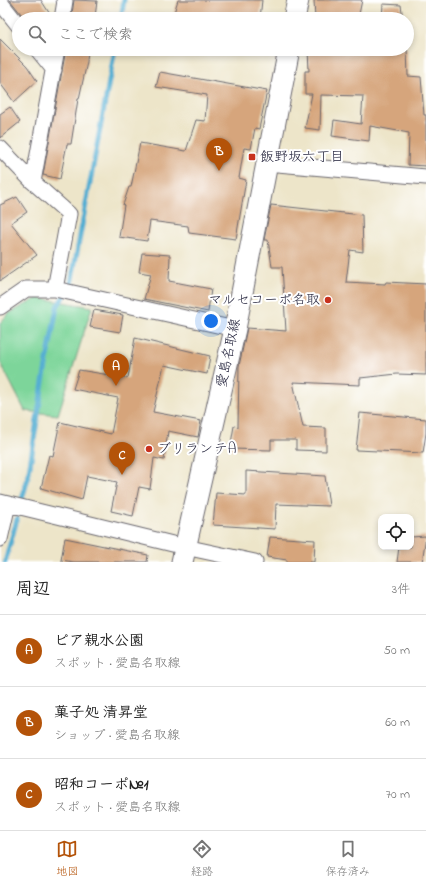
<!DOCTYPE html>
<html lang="ja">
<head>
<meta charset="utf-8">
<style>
	:root { --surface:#fff; --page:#f2f2f2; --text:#222; --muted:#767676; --line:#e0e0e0; --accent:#b45309 }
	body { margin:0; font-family:"Indie Flower","Klee One",sans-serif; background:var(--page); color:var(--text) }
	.controls { position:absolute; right:12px; bottom:12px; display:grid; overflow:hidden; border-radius:8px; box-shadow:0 2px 6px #0003 }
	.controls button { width:36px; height:36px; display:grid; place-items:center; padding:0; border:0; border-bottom:1px solid var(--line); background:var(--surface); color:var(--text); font:20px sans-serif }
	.you { position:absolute; left:211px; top:321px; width:14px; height:14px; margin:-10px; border:3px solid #fff; border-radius:50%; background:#1a73e8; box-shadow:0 0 0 6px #1a73e833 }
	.badge { display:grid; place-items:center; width:26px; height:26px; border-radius:50%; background:var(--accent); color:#fff; font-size:13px; font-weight:700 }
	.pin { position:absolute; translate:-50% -33px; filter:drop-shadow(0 1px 2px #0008) }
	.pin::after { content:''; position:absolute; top:21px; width:14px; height:12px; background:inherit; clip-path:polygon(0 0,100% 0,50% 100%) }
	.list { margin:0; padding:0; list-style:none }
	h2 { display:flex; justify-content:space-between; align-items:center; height:52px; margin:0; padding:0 16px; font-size:17px }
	h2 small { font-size:13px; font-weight:400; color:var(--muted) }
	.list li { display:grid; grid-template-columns:26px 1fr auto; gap:12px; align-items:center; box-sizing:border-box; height:72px; padding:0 16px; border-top:1px solid var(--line) }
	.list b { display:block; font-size:15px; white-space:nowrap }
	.list p { margin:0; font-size:13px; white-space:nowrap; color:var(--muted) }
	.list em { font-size:13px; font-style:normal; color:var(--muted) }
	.icon { flex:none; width:22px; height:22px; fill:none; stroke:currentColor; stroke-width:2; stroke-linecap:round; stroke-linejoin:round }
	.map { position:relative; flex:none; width:426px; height:562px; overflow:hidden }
	.search { position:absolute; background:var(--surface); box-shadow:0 2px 6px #0003; left:12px; right:12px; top:12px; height:44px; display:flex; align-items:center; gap:10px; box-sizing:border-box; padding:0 14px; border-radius:22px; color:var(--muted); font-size:15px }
	.sheet { height:268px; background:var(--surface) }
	nav { display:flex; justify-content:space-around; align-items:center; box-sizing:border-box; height:56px; border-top:1px solid var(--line); background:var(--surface); font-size:11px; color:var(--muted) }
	nav a { display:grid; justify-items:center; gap:2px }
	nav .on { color:var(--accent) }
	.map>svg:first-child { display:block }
</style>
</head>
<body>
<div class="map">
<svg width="426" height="562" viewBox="0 0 426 562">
	<rect width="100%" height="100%" fill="#fff"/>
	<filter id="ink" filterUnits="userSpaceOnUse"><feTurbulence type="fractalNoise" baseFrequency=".025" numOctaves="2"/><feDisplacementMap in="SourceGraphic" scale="8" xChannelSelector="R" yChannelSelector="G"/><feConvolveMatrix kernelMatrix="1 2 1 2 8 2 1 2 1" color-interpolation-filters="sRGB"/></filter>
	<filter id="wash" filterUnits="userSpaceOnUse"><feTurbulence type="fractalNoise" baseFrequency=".012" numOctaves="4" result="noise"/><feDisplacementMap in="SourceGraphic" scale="16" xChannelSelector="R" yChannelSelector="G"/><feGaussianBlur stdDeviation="0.9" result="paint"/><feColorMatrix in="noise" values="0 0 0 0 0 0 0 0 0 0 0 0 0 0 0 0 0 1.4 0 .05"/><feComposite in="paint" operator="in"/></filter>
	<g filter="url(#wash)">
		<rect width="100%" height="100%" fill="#ede5c9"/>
		<path fill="#7dd59a" stroke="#507c6a" d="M38,298l54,9 -34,108 -33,-4 -25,-49v-39l8,-9z"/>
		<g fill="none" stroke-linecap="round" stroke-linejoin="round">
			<path stroke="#55aed2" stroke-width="5" d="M121,19l3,-19
				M22,499l6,-21 15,-96 14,-75 14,-23 44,-235
				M5,562l12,-43"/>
		</g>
		<g id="blocks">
			<path fill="#d6a57c" d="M10,0h31l12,19h-28z
				M74,0l23,1 -2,16 -23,-3z
				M178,0h84l-2,19h-88z
				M314,0h48l-4,19h-43z
				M383,4l18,1 2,14h-21z
				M0,39l27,27 10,15 -23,21 -14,-19z
				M66,49h22l-1,13 -8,37h-1l-7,45h-4l-7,35 -17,-4z
				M308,49h99l1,27 13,1 3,38h2v51l-18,-1 1,-32 -39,-7 -1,15 -37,-5 2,-16 27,4 2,-28 -42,-1 -1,35 -15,-2 7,-34h-7v-23h4z
				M160,72l107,19 -8,38 -4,-1 -4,21 -7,-1 -5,30 7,2 -10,59 -47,-6 -1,-7 -38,-5 -3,20 -28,-4 5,-32h-1l6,-18h2l9,-44 46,8 10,-31 9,1 2,-26 -51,-8z
				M10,107l10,15 -20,16v-24z
				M17,197l10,15 -16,11 26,32 -37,26v-76z
				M271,205l91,10 1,37 -13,-2 -4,32 39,2 1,-2 40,2v91l-29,-1 -37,4v7l-67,-3 10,45 23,1v23l-30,-1v-10h-25v10l-41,-1 4,-23 4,1 1,-61 8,-38 39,3 -4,-64h-10l-4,-27h-4z
				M142,253l28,2 -1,26 42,8 -3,23 -64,-13 7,-25 -12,-2z
				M94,310l29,5 -3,17 -30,-5z
				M135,338l75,18 -3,18 -43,-9 -11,47 48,9 -3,16 -30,-6 -4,29 -10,-2 -4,31 -11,-2 -6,29 -22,-5 6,-29 -30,-6 -5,24 -41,-12 8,-33 4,1 7,-34 51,12 7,-36 -45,-9 6,-19 49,8z
				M360,413l66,6v14l-3,20 -67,-3z
				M246,471l79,5 4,30 -53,-2 -1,25 -62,-4 3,-32 30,2z
				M426,536l-4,26h-25l2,-15h12v-10z
				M270,537l45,3 -1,22h-27v-2l-20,-3z
				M65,538l83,17 -1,7h-73l-13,-2z"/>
		</g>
	</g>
	<g filter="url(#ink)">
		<use href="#blocks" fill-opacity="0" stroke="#69666d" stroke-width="1"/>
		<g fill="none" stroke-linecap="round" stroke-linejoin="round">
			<g stroke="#69666d" stroke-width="17">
				<path id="street" d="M0,2l19,24
					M62,19l3,-18 -1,-1
					M37,49l17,21
					M0,148l33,34 36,32 -14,75h-29l-26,18
					M266,163l160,14
					M33,182l24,-133
					M55,289l180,40
					M0,502l185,45 70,15
					M0,539l8,-35"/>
			</g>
			<g stroke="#69666d" stroke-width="23">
				<path id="secondary" d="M294,19l4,-19
					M182,562l53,-233 54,-280"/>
			</g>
			<use href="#street" stroke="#fff" stroke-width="15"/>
			<use href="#secondary" stroke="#fff" stroke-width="21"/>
		</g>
	</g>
	<g fill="#c8321e" stroke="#fff" stroke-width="1.5">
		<rect x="248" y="153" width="8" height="8" rx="2"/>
		<circle cx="328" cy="300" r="4"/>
		<circle cx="149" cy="449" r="4"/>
	</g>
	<g text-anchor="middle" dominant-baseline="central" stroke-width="4" stroke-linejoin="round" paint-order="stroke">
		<g font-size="14" fill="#22223b" stroke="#fff" text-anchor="start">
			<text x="260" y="157">飯野坂六丁目</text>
			<text x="320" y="300" text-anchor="end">マルセコーポ名取</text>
			<text x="157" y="449">ブリランテA</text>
		</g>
		<g font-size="14" fill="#22223b" stroke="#fff">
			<text transform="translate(229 353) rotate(-78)">愛島名取線</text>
		</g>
	</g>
</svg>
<div class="controls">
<button><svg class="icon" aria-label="locate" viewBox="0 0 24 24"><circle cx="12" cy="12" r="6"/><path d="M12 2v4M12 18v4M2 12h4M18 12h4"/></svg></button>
</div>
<div class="you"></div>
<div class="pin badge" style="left:116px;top:386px">A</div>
<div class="pin badge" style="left:219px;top:171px">B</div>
<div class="pin badge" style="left:122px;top:475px">C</div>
<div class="search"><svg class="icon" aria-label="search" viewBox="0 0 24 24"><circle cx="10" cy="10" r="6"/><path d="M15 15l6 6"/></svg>ここで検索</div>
</div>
<section class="sheet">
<h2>周辺<small>3件</small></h2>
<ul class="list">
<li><span class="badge">A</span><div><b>ピア親水公園</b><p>スポット · 愛島名取線</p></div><em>50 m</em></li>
<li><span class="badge">B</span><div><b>菓子処 清昇堂</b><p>ショップ · 愛島名取線</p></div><em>60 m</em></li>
<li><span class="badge">C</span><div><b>昭和コーポ№1</b><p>スポット · 愛島名取線</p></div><em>70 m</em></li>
</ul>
</section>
<nav>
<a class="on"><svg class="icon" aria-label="map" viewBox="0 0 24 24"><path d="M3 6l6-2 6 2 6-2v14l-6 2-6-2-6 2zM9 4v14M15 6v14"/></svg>地図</a>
<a><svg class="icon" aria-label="directions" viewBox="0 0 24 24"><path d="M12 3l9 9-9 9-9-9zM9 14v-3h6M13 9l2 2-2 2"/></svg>経路</a>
<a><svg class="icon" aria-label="saved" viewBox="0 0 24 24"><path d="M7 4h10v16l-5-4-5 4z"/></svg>保存済み</a>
</nav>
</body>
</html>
